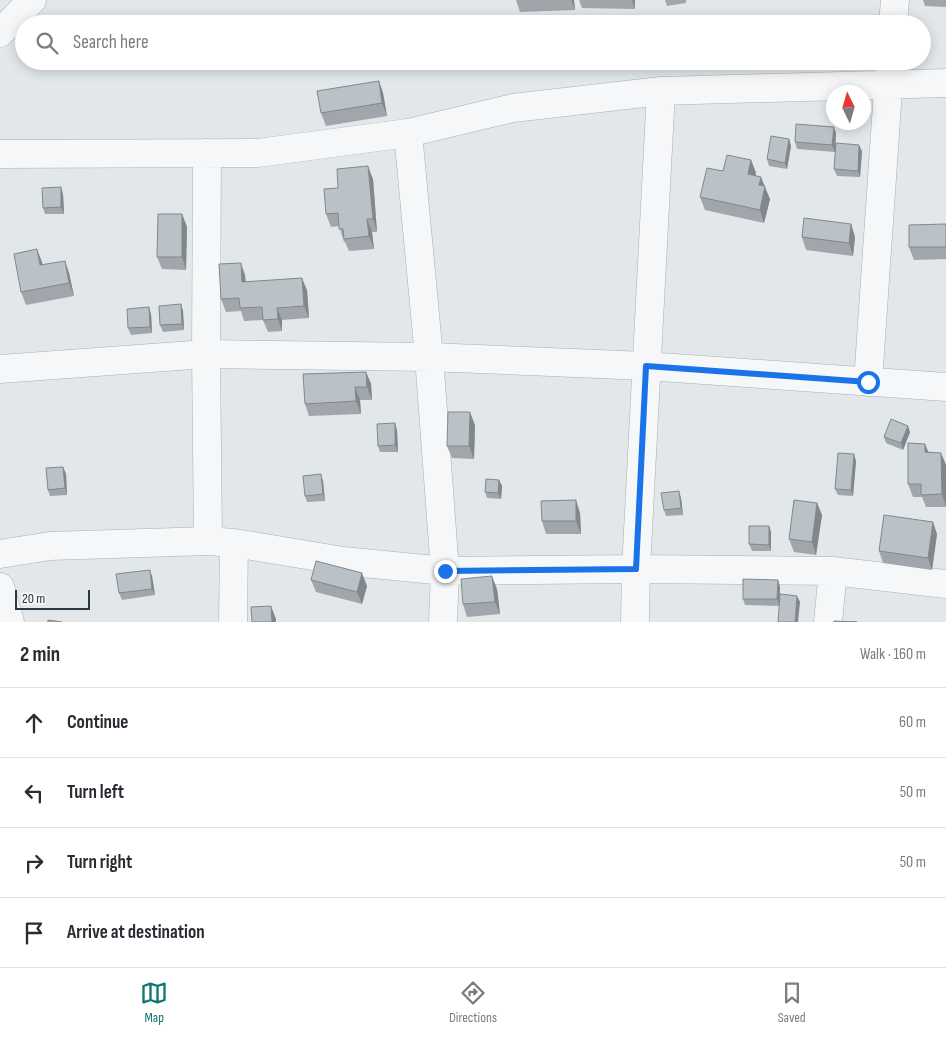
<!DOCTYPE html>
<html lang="en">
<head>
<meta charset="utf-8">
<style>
	:root { --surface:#fff; --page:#f2f2f3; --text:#2b2b33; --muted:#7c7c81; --line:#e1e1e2; --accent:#0f766e }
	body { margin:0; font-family:"Sofia Sans Condensed",sans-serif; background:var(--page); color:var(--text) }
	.compass { position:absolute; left:826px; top:85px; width:45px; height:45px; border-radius:50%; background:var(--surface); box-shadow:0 2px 12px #0003; rotate:355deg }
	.scale { position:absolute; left:15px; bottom:12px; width:75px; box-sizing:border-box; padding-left:5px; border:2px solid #2b3742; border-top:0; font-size:14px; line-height:18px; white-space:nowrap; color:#2b3742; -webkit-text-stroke:4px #f2f5f8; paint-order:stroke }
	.stop { position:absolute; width:15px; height:15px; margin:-11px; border:4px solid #1a73e8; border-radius:50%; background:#fff }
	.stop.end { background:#1a73e8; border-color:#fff; box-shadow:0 1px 5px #0008 }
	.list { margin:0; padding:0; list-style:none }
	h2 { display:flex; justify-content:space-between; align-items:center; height:65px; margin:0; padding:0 20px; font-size:21px }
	h2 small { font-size:16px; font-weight:400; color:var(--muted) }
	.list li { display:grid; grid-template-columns:32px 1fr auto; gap:15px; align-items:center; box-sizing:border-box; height:70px; padding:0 20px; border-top:1px solid var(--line) }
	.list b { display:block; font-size:19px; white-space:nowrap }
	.list em { font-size:16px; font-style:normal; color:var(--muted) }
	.icon { flex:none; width:28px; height:28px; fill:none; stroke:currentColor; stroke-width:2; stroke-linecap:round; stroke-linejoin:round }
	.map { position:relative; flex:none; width:946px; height:622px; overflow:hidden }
	.search { position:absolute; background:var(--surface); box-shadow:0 2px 12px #0003; left:15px; right:15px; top:15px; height:55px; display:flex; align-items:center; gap:12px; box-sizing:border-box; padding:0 18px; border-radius:28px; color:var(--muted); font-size:19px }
	.sheet { height:345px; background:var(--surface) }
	nav { display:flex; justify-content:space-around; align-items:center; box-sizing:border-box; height:70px; border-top:1px solid var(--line); background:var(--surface); font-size:14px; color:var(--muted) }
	nav a { display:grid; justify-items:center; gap:2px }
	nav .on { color:var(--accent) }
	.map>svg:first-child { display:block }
</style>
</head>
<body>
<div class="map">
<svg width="946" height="622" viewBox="0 0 946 622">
	<rect width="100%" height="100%" fill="#e2e7ea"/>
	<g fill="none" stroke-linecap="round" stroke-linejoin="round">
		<g stroke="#a7afb4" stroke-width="29">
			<path id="minor" d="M893,24l2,-24
				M0,33l32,-33
				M408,133l21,224 16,214 -2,51
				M207,153l-1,201 2,187
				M0,154l258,-1 150,-20 105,-25 148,-17 285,-8
				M0,369l206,-15 223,3 217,9 300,21
				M868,382l22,-321
				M0,554l50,-8 158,-5 26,2 109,18 102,10 191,-2 197,2 113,13
				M0,587l10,35
				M233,622l1,-79
				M635,622l1,-53 25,-478
				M828,622l5,-51"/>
		</g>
		<use href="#minor" stroke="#f5f7f9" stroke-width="28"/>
	</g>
	<path fill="#a0a6ab" d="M516,0h58l1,10 -55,2z
		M579,0h56v9l-53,-1z
		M665,0h21v3l-19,3z
		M923,0h23v7l-21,-1z
		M776,61h23v8l-21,-1z
		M805,61h19l1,6 -18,2z
		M379,81l4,12 4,23 -61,10 -5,-13z
		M836,133l-1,19 -38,-3 -2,-7z
		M789,139l2,7 -4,23 -18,-3 -2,-7z
		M862,151l-2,26 -23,-1 -3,-7z
		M751,160l5,13 -1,2 15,24 -6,24 -59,-13 -5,-13 23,-26z
		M373,179l4,53h-5l2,17 -25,2 -4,-9h-1l-5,-16 -8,1 -5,-13 12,-26z
		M63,194l1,20h-19l-2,-6z
		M182,214l5,13 -1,43 -24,-1 -5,-12z
		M851,224l4,13 -2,19 -47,-6 -4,-13z
		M946,224v35l-32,1 -5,-13z
		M65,261l4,12 5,23 -48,9 -5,-13 21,-30v3z
		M245,275l1,7 61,8 2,28 -27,2v11l-14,1 -5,-12 -19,1 -3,-10 -15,1 -5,-13z
		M181,304l2,7 1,19 -21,2 -3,-7z
		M151,314l1,19 -21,2 -3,-7z
		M366,372l5,12 1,16h-12l1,14 -52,2 -4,-12z
		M475,425l-1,34 -22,-1 -5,-12z
		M397,430l1,22h-18l-2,-6z
		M910,432l-7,18 -17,-7 -2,-6z
		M925,444l3,8 13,1 5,12v42h-20l-4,-10h-9l-5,-13z
		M856,461l-3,35 -15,-1 -3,-6z
		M63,467l3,7 1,21 -17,1 -2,-6z
		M499,480l3,6 -1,13 -14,-1 -2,-6z
		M323,481l2,20 -18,1 -2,-6z
		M681,498l2,17 -17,1 -2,-6z
		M817,503l5,12 -6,40 -22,-3 -5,-13z
		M580,513l1,21h-35l-4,-13z
		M769,526l2,6v19h-19l-3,-7z
		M937,534l-5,36 -49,-7 -4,-12z
		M152,576l3,19 -33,5 -3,-7z
		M311,580l56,6 -5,18 -46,-12z
		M778,580l2,7v10l20,5 -21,4 -34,-1 -2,-6z
		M497,589l3,25 -33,3 -4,-13z"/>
	<path fill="#82878b" d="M571,0h3l1,10z
		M632,0h3v9z
		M797,61h2v8l-2,-6z
		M379,81l4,12 4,23 -5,-13z
		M834,127l2,6 -1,19 -3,-7z
		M789,139l2,7 -4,23 -2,-6z
		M859,145l3,6 -2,26 -2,-6z
		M751,160l5,13 -3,13 -5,-12z
		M368,166l5,13 4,53 -4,-13z
		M761,177l9,22 -6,24 -4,-13 -1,-25z
		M61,187l2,7 1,20 -3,-7z
		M182,214l5,13 -1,43 -4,-13z
		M367,219l5,13 2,17 -5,-13z
		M851,224l4,13 -2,19 -4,-13z
		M37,249l5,13 3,16 -5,-13z
		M65,261l4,12 5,23 -5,-13z
		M241,263l4,12 1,19 -4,-12z
		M302,278l5,12 2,28 -5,-12z
		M181,304l2,7 1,19 -2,-6z
		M149,307l2,7 1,19 -2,-6z
		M277,308l5,12v11l-4,-12z
		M366,372l5,12 1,16 -5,-13z
		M355,387l5,13 1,14 -5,-13z
		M470,412l5,13 -1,34 -5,-13z
		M395,423l2,7 1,22 -3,-7z
		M908,426l2,6 -7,18 -2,-7z
		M925,444l5,12 -5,-4z
		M941,453l5,12v42l-4,-13z
		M854,454l2,7 -3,35 -2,-6z
		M63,467l3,7 1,21 -2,-7z
		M321,474l2,7 2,20 -2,-7z
		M499,480l3,6 -1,13 -3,-6z
		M679,491l2,7 2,17 -2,-7z
		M576,500l4,13 1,21 -5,-13z
		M817,503l5,12 -6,40 -4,-13z
		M933,522l4,12 -5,36 -4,-12z
		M769,526l2,6v19l-2,-6z
		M150,570l2,6 3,19 -3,-6z
		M362,573l5,13 -5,18 -5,-12z
		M492,576l5,13 3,25 -5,-12z
		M778,580l2,7v19l-3,-7z
		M797,596l3,6 -2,20h-3z
		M271,606l5,13v3h-4z"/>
	<path fill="#bac1c7" stroke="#82878b" d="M596,21l1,3h-9z
		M776,61h21v2l-21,-1z
		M379,81l3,22 -61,10 -4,-22z
		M796,124l38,3 -2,18 -37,-3z
		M771,136l18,3 -4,24 -18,-4z
		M836,143l23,2 -1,26 -24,-2z
		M727,155l24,5 -3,14 13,3 -2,8 6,1 -5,24 -60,-13 7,-29 16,3z
		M368,166l5,53h-6l2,17 -25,3 -1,-10h-4l-1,-16 -12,1 -2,-25 14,-1 -1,-19z
		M61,187v20l-18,1 -1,-20z
		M158,214h24v43h-25z
		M804,218l47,6 -2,19 -47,-6z
		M946,224v23h-37v-22z
		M37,249l3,16 25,-4 4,22 -48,9 -7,-38z
		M241,263l1,19 60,-4 2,28 -27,2 1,11 -15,1 -1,-13 -22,1 -1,-10 -18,1 -2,-35z
		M181,304l1,20 -22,1 -1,-19z
		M149,307l1,20 -22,1 -1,-19z
		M366,372l1,15h-12l1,14 -51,3 -2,-30z
		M448,412h22l-1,34h-22z
		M891,419l17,7 -7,17 -17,-6z
		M395,423v22l-17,1 -1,-22z
		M908,443l17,1v8l16,1 1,41 -21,1v-11h-13z
		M838,453l16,1 -3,36 -16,-1z
		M63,467l2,21 -17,2 -2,-22z
		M321,474l2,20 -18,2 -2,-20z
		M486,479l13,1 -1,13 -13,-1z
		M679,491l2,17 -17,2 -3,-17z
		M576,500v21h-34l-1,-20z
		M794,500l23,3 -5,39 -23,-3z
		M884,515l49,7 -5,36 -49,-7z
		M749,526h20v19l-20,-1z
		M316,561l46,12 -5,19 -46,-12z
		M150,570l2,19 -33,4 -3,-19z
		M492,576l3,26 -32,2 -2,-25z
		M743,579l35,1 -1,19h-34z
		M780,594l17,2 -2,26h-17z
		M271,606l1,16h-20l-1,-15z
		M48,620l14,2h-14z
		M834,621l23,1h-23z"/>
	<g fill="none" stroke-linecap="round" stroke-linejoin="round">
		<path stroke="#1a73e8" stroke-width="6" d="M445,571l191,-2 10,-203 222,16"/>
	</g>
</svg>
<svg class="compass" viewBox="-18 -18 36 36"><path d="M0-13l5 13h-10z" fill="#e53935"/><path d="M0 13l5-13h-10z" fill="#7c7c81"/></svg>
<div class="scale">20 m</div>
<div class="stop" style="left:868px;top:382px"></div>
<div class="stop end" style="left:445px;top:571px"></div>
<div class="search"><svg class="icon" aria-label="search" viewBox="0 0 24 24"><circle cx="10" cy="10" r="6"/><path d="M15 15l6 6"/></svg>Search here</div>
</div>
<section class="sheet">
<h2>2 min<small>Walk · 160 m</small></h2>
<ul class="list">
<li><svg class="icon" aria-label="ahead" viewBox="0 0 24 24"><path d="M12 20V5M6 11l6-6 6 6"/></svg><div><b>Continue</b></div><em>60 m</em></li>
<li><svg class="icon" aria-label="left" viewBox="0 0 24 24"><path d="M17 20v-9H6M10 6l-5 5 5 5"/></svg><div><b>Turn left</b></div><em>50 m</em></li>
<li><svg class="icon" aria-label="right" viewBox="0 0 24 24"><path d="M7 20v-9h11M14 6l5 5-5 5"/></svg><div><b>Turn right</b></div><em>50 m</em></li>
<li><svg class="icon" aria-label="arrive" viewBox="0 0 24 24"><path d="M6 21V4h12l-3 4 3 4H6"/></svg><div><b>Arrive at destination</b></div></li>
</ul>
</section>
<nav>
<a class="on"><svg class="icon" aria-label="map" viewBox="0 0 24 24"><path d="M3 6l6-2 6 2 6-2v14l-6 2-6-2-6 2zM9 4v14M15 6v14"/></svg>Map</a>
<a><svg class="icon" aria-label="directions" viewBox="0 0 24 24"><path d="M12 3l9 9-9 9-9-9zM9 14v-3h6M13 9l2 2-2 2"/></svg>Directions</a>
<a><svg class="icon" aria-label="saved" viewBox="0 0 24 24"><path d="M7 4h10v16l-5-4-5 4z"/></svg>Saved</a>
</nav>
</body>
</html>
